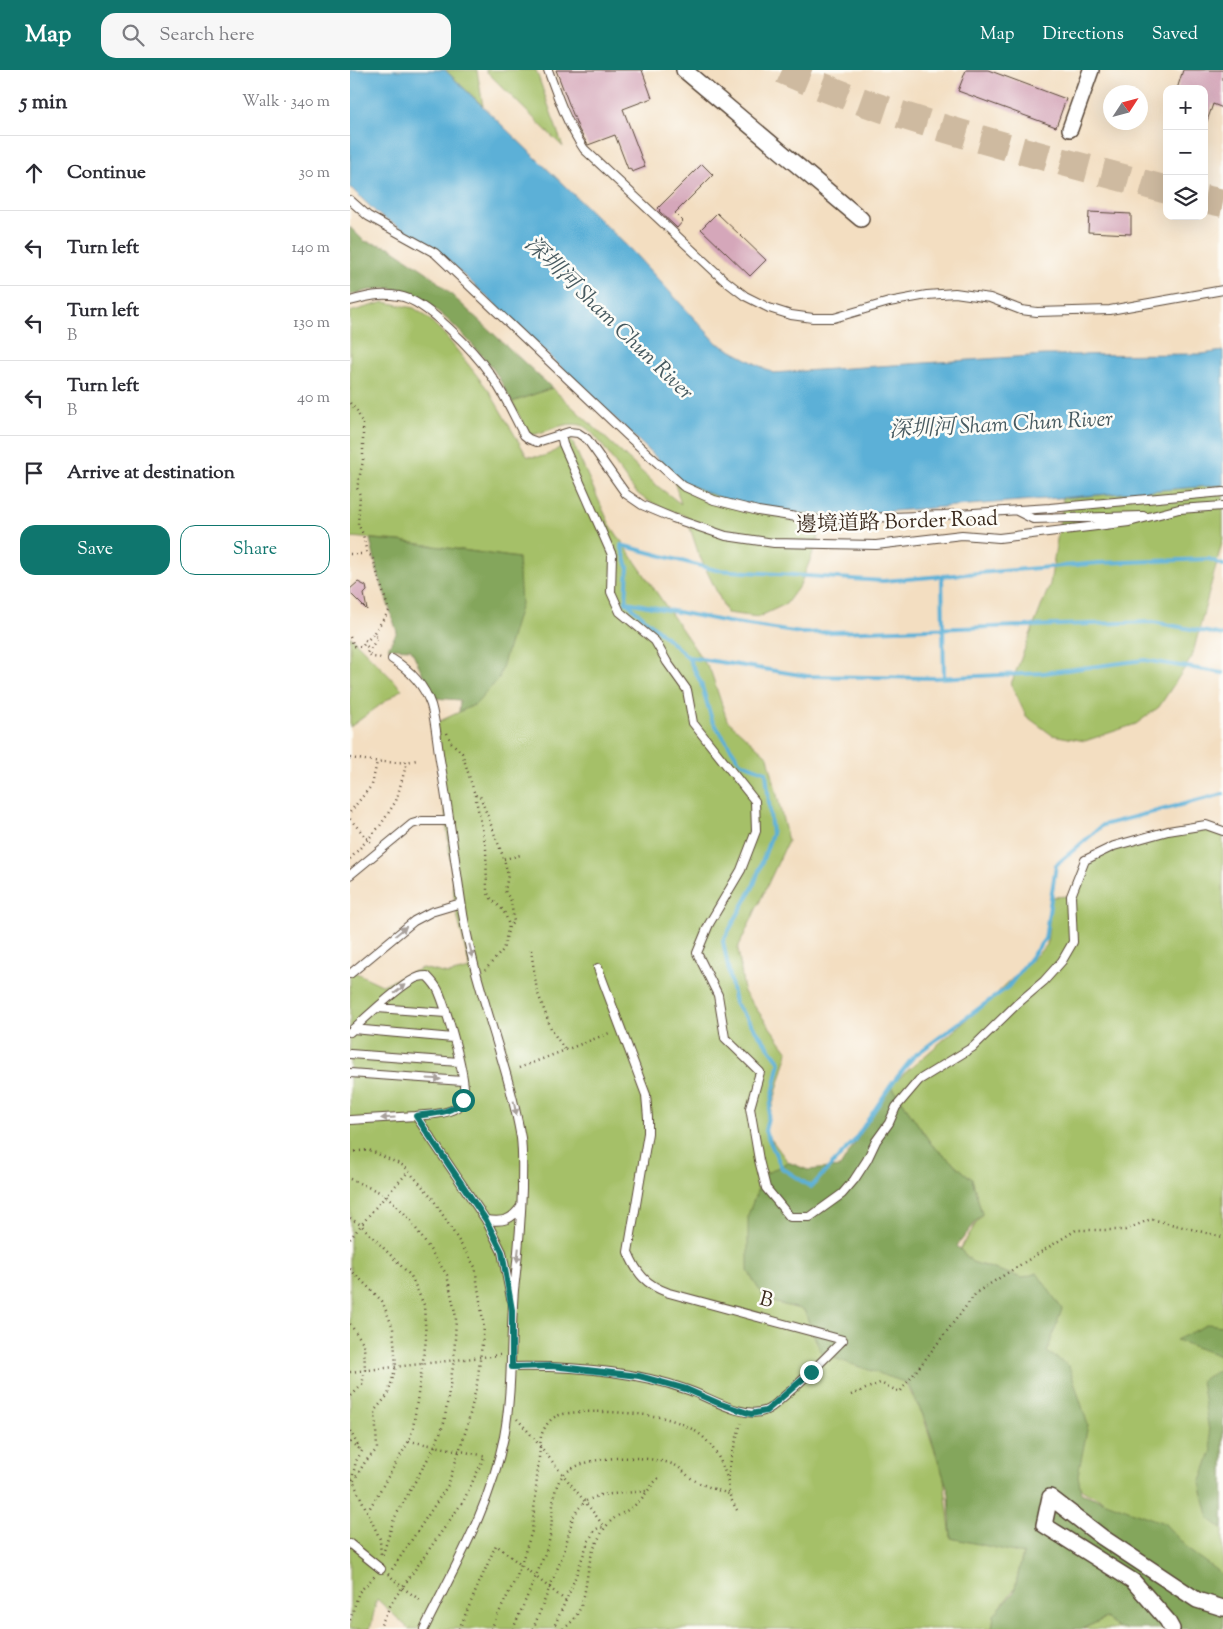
<!DOCTYPE html>
<html lang="en">
<head>
<meta charset="utf-8">
<style>
	:root { --surface:#fff; --page:#f7f7f7; --text:#2b2b33; --muted:#7c7c81; --line:#e1e1e2; --accent:#0f766e }
	body { margin:0; font-family:"Sorts Mill Goudy","Noto Serif SC",serif; background:var(--page); color:var(--text) }
	.controls { position:absolute; right:15px; top:15px; display:grid; overflow:hidden; border-radius:10px; box-shadow:0 5px 20px #0002 }
	.controls button { width:45px; height:45px; display:grid; place-items:center; padding:0; border:0; border-bottom:1px solid var(--line); background:var(--surface); color:var(--text); font:25px sans-serif }
	.compass { position:absolute; left:753px; top:15px; width:45px; height:45px; border-radius:50%; background:var(--surface); box-shadow:0 5px 20px #0002; rotate:54deg }
	.stop { position:absolute; width:15px; height:15px; margin:-11px; border:4px solid #0f766e; border-radius:50%; background:#fff }
	.stop.end { background:#0f766e; border-color:#fff; box-shadow:0 1px 5px #0008 }
	.list { margin:0; padding:0; list-style:none }
	h2 { display:flex; justify-content:space-between; align-items:center; height:65px; margin:0; padding:0 20px; font-size:21px }
	h2 small { font-size:16px; font-weight:400; color:var(--muted) }
	.list li { display:grid; grid-template-columns:32px 1fr auto; gap:15px; align-items:center; box-sizing:border-box; height:75px; padding:0 20px; border-top:1px solid var(--line) }
	.list b { display:block; font-size:19px; white-space:nowrap }
	.list p { margin:0; font-size:16px; white-space:nowrap; color:var(--muted) }
	.list em { font-size:16px; font-style:normal; color:var(--muted) }
	.actions { display:flex; gap:10px; padding:15px 20px }
	.actions a { flex:1; padding:11px 0; border:1px solid var(--accent); border-radius:15px; text-align:center; font-size:18px; color:var(--accent) }
	.actions .main { background:var(--accent); color:#fff }
	.icon { flex:none; width:28px; height:28px; fill:none; stroke:currentColor; stroke-width:2; stroke-linecap:round; stroke-linejoin:round }
	.map { position:relative; flex:none; width:873px; height:1559px; overflow:hidden }
	header { display:flex; align-items:center; gap:30px; box-sizing:border-box; height:70px; padding:0 25px; background:var(--accent); color:#fff }
	header strong { font-size:24px }
	nav { display:flex; gap:28px; margin-inline-start:auto; font-size:18px }
	.search { width:350px; height:45px; background:var(--page); display:flex; align-items:center; gap:12px; box-sizing:border-box; padding:0 18px; border-radius:15px; color:var(--muted); font-size:19px }
	main { display:flex }
	aside { flex:1; background:var(--surface) }
	.map>svg:first-child { display:block }
</style>
</head>
<body>
<header>
<strong>Map</strong>
<div class="search"><svg class="icon" aria-label="search" viewBox="0 0 24 24"><circle cx="10" cy="10" r="6"/><path d="M15 15l6 6"/></svg>Search here</div>
<nav><a>Map</a><a>Directions</a><a>Saved</a></nav>
</header>
<main>
<aside>
<h2>5 min<small>Walk · 340 m</small></h2>
<ul class="list">
<li><svg class="icon" aria-label="ahead" viewBox="0 0 24 24"><path d="M12 20V5M6 11l6-6 6 6"/></svg><div><b>Continue</b></div><em>30 m</em></li>
<li><svg class="icon" aria-label="left" viewBox="0 0 24 24"><path d="M17 20v-9H6M10 6l-5 5 5 5"/></svg><div><b>Turn left</b></div><em>140 m</em></li>
<li><svg class="icon" aria-label="left" viewBox="0 0 24 24"><path d="M17 20v-9H6M10 6l-5 5 5 5"/></svg><div><b>Turn left</b><p>B</p></div><em>130 m</em></li>
<li><svg class="icon" aria-label="left" viewBox="0 0 24 24"><path d="M17 20v-9H6M10 6l-5 5 5 5"/></svg><div><b>Turn left</b><p>B</p></div><em>40 m</em></li>
<li><svg class="icon" aria-label="arrive" viewBox="0 0 24 24"><path d="M6 21V4h12l-3 4 3 4H6"/></svg><div><b>Arrive at destination</b></div></li>
</ul>
<div class="actions"><a class="main">Save</a><a>Share</a></div>
</aside>
<div class="map">
<svg width="873" height="1559" viewBox="0 0 873 1559">
	<rect width="100%" height="100%" fill="#fdfcf7"/>
	<filter id="ink" filterUnits="userSpaceOnUse"><feTurbulence type="fractalNoise" baseFrequency=".02" numOctaves="2"/><feDisplacementMap in="SourceGraphic" scale="10" xChannelSelector="R" yChannelSelector="G"/><feConvolveMatrix kernelMatrix="1 2 1 2 8 2 1 2 1" color-interpolation-filters="sRGB"/></filter>
	<filter id="wash" filterUnits="userSpaceOnUse"><feTurbulence type="fractalNoise" baseFrequency=".0096" numOctaves="4" result="noise"/><feDisplacementMap in="SourceGraphic" scale="20" xChannelSelector="R" yChannelSelector="G"/><feGaussianBlur stdDeviation="1.12" result="paint"/><feColorMatrix in="noise" values="0 0 0 0 0 0 0 0 0 0 0 0 0 0 0 0 0 1.4 0 .05"/><feComposite in="paint" operator="in"/></filter>
	<g filter="url(#wash)">
		<rect width="100%" height="100%" fill="#f3dec1"/>
		<path fill="#a5c067" stroke="#707542" d="M95,0h32l6,36z
			M135,0h51l27,77z
			M34,232l30,6 13,9 18,18 44,56 38,65c21,4 28,-6 44,-17l38,84 102,149 16,48 41,37 20,84 -50,107 6,44 44,60 -23,79 23,31 -38,48 15,90 39,10 15,38 80,24 23,41 22,65 7,60 72,15 -8,35 -16,21 -6,20h-584l-32,-30 -7,30h-20v-659l32,15 40,-17 26,6 22,-5 -15,-63 -19,-183 40,-19 42,-146 -119,-17 -49,-4v-225z
			M202,318l104,97 25,19 -10,-33c32,30 110,42 153,44l-9,33 -15,37 -14,19 -28,13 -31,-4 -28,-58 -13,-39c-16,-6 -37,-12 -49,-23 -15,-15 -39,-62 -56,-68 -16,-4 -34,7 -49,10l-7,-8 -13,-25z
			M873,415v54l-31,118 -33,50 -23,17 -51,17 -33,-6 -26,-19 -15,-32 39,-100 13,-83 -1,-3z
			M0,566l52,53 -52,38z
			M856,755l17,10v497l-5,23 5,2v230l-62,-56 -93,-49 -33,-132 2,-77 -15,5 -50,-16 -12,-13 22,-35 -10,-35 -40,-34 -41,-60 100,-86 56,-54 4,-48 20,-1 14,-36 22,-10z
			M756,1548l21,11h-45z"/>
		<path fill="#84a65c" stroke="#60683d" d="M0,157l14,14 25,6 39,26 124,115 -40,14c-6,-11 -12,-23 -19,-33 -20,-25 -65,-76 -97,-80 -17,-2 -30,2 -46,6z
			M20,469l29,2 119,17 3,46 -22,74 -23,26 -17,8 1,-12 -26,-2 -23,-49 -23,-1 9,-16 -20,-62z
			M541,1015l41,60 40,34 10,35 -25,32 15,16 50,16 15,-5 25,36 -15,43 22,14 19,59 -10,50 3,18 83,30 27,29 32,23v54h-103l-14,-11 -24,11h-90l2,-14 20,-23 9,-38 -72,-16 -2,-44 -23,-73 -19,-38 -85,-29 -18,-44 -39,-10 -17,-29v-56l15,-40 25,-13 20,8 32,-3z
			M858,1254l15,2v31l-47,-17z
			M873,1298v161l-14,-10 -9,-36 12,-33 -11,-70z"/>
		<path fill="#5bb0d7" stroke="#4b6d7a" d="M0,0h95l187,181 85,92 56,30 272,-18 157,-1 21,-3v134l-381,30c-37,-1 -75,-4 -111,-14 -18,-5 -34,-13 -51,-21l-248,-235 -53,-30 -29,-28z"/>
		<g fill="none" stroke-linecap="round" stroke-linejoin="round">
			<path stroke="#5bb0d7" stroke-width="4" d="M873,495l-14,-6 -110,4 -216,18 -167,-11 -95,-25 7,22 -2,35 62,55 13,26 11,37 28,42 26,10 6,62 -19,53 -30,54 12,62 45,59 -15,69 17,37 29,19 43,-46 37,-56 23,-29 94,-69 37,-48 11,-74 47,-40 120,-31
				M592,506l2,102
				M277,532l101,20 73,11 352,-11 70,13
				M338,587l119,19 128,2 108,-5 101,-13 79,13"/>
		</g>
		<g id="blocks">
			<path fill="#d5a7ba" d="M206,0h86l10,28 -29,11 22,58 -13,5 -2,-4 -2,1 -13,-34 -27,10 -9,-15z
				M616,0h22l78,29 -10,28 -98,-36z
				M833,0h40v38l-10,-4 -7,20h-2v-35h-27z
				M352,94l11,11 -38,38 8,8 -6,7 -18,-17 1,-1 -2,-2z
				M739,142l42,2v20l-43,-2z
				M367,143l49,47 -16,16 -49,-47z
				M8,512l8,4 1,5 -3,3 3,16 -17,-17v-4z"/>
		</g>
	</g>
	<g filter="url(#ink)">
		<use href="#blocks" fill-opacity="0" stroke="#574536" stroke-width="1"/>
		<g fill="none" stroke-linecap="round" stroke-linejoin="round">
			<path stroke="#cebaa0" stroke-width="28" stroke-dasharray="28 14" stroke-linecap="butt" d="M432,0c123,54 256,84 385,120
				M854,129l19,4"/>
			<g stroke="#574536" stroke-width="10">
				<path id="lane" d="M198,0c10,28 19,54 36,79l139,130 22,17 24,12 22,7 22,3h21l55,-16 38,-7 28,-2 35,5 31,12 16,2 73,-2 113,-20
					M0,130l18,16 67,37 192,182 56,51 31,14 44,11 58,9 127,-5 107,-7 173,-16
					M0,231c18,-5 29,-8 49,-5 27,4 76,56 91,78 14,19 23,40 34,61l5,4 8,3 32,-10 9,1 9,6 39,55 16,11 31,13 53,18 48,7 102,2 86,-10 37,3 130,-16 50,-13 44,-3
					M211,365l2,9 49,111 -1,37 9,20 35,29 12,21 20,28 6,33 62,78 1,30 -15,39 -32,54 -12,29 21,42 7,43 35,34 -10,36 9,52 7,28 24,29h20l32,-23 12,-14 13,-20 9,-19 13,-18 7,-16 23,-27 54,-33 44,-43 27,-23 18,-20 11,-19 -2,-46 14,-36 29,-14 54,-15 38,-6 17,6
					M667,441l16,8 110,-3
					M42,589c18,11 32,26 39,46 5,17 6,37 9,55 8,47 14,94 21,141 11,81 46,156 60,237 2,17 1,34 1,51 -1,34 -4,67 -8,101 -4,49 -1,99 -10,147 -15,73 -48,127 -80,192
					M0,805l62,-51 10,-3h28
					M0,904l64,-53 17,-9 30,-9
					M27,938l69,5
					M3,959l100,9
					M0,962c13,-12 54,-51 69,-55 3,-1 6,-1 8,-1 5,5 9,9 12,16 7,17 31,94 24,109 -8,14 -33,13 -47,15
					M0,984l109,8
					M0,1003l113,8
					M0,1050l66,-4 70,104 16,32 9,46
					M136,1150c17,2 25,1 35,-14
					M161,1297c58,-1 119,3 174,22 23,7 56,30 79,22 7,-2 13,-8 18,-13 22,-18 41,-38 61,-58l-174,-47c-23,-8 -32,-19 -41,-41l20,-119v-15l-2,-23 -48,-127
					M0,1474l31,25"/>
			</g>
			<g stroke="#574536" stroke-width="18">
				<path id="street" d="M334,0l177,149
					M720,59l21,-59
					M822,1559l-5,-9 -34,-39 -89,-56 6,-28 52,40 95,63 26,8"/>
			</g>
			<path stroke="#574536" stroke-width="2.5" stroke-dasharray="1 4" stroke-linecap="butt" d="M0,333l7,8 6,13v37l-6,27 3,7 -2,29 5,10 4,20
				M0,484h17l5,2 17,55 -16,23
				M0,567l4,9 8,1 2,-3 6,5
				M15,570l2,1 6,-7 5,4 -11,15 6,4 10,1
				M97,663l4,9 11,11 13,42 5,1 24,63 4,16 -3,16 6,10 3,21 -5,4 -6,24 -18,20
				M0,688c23,3 45,7 67,2
				M125,725l11,52 1,44c3,8 7,10 13,16 5,4 7,12 9,19
				M0,742l22,-27 5,-23
				M0,749l22,25
				M0,789l30,-33 16,-25 11,-39
				M154,789l17,-4
				M181,880l6,41 15,40 13,19
				M169,998l93,-36
				M0,1082l19,-2 35,16 27,30 44,71 9,61 -7,56 -10,43 -19,58 -57,86
				M0,1109l36,16 23,23 38,57 9,42 -2,43 -10,63 -9,23 -41,73 -12,38
				M0,1148l11,7 50,51 13,29 2,35 -13,88 -4,13 -41,70
				M0,1169l24,-30 35,-38
				M0,1199l32,32 11,27 3,38 -8,29 -13,15 2,39 -12,13 -12,20
				M0,1254l14,20 1,26 -3,15 -12,12
				M0,1302l150,-17
				M501,1325l29,-12 20,9 77,-100 99,-62h49l26,-11 72,18
				M167,1349c17,18 31,38 47,57 14,17 28,34 41,52
				M0,1361l10,18
				M59,1371l77,15
				M0,1372l12,9 -6,10 -4,18 28,60 1,18
				M387,1440c-3,-5 -7,-12 -8,-18 -3,-23 6,-47 12,-69
				M38,1504l15,14 20,14
				M0,1550l9,-28 16,-16
				M29,1559l13,-27 72,-102 21,-45
				M109,1559l37,-84 70,56
				M141,1559l26,-53 15,-45 9,-95c3,-8 8,-17 16,-20 16,-8 88,-3 107,2 13,3 27,9 38,18 14,13 21,28 26,46
				M163,1559c12,-28 25,-56 35,-84 6,-20 2,-47 11,-64 15,-28 84,-26 110,-18 12,3 16,12 25,17 10,6 24,10 35,14
				M183,1559l31,-77 9,-35 6,-9 7,-7 14,-6 47,-4
				M203,1559l18,-40 17,-47 7,-12 5,-3 5,1
				M213,1559c29,-19 19,-56 32,-83 4,-9 10,-20 17,-26 7,-6 16,-9 23,-15 10,-8 15,-20 25,-28"/>
			<use href="#lane" stroke="#fff" stroke-width="8"/>
			<use href="#street" stroke="#fff" stroke-width="15"/>
		</g>
		<defs><path id="oneway-solid" d="M-6-.8H1V-3.2L6.5 0L1 3.2V.8H-6Z" transform="scale(1.25)"/></defs>
		<g fill="#a79f9a">
			<use href="#oneway-solid" transform="translate(51 861) rotate(-40)"/>
			<use href="#oneway-solid" transform="translate(121 881) rotate(76)"/>
			<use href="#oneway-solid" transform="translate(50 919) rotate(-38)"/>
			<use href="#oneway-solid" transform="translate(84 1009) rotate(4)"/>
			<use href="#oneway-solid" transform="translate(165 1038) rotate(79)"/>
			<use href="#oneway-solid" transform="translate(38 1048) rotate(176)"/>
			<use href="#oneway-solid" transform="translate(168 1185) rotate(96)"/>
		</g>
	</g>
	<g fill="none" stroke-linecap="round" stroke-linejoin="round" filter="url(#ink)">
		<path stroke="#0f766e" stroke-width="6" d="M113,1030c-12,14 -29,13 -47,16l70,104 16,32 10,58v57l40,-1 87,10 47,13 32,14 33,11 15,-3 45,-39"/>
	</g>
	<g text-anchor="middle" dominant-baseline="central" stroke-width="5" stroke-linejoin="round" paint-order="stroke">
		<g font-size="21" fill="#3b2a1e" stroke="#fdfcf7">
			<text transform="translate(547 453) rotate(-2)">邊境道路 Border Road</text>
			<text transform="translate(416 1231) rotate(15)">B</text>
		</g>
		<g font-size="22" font-style="italic" fill="#46595f" stroke="#fdfcf7">
			<text transform="translate(258 249) rotate(44)">深圳河 Sham Chun River</text>
			<text transform="translate(651 356) rotate(-3)">深圳河 Sham Chun River</text>
		</g>
	</g>
</svg>
<div class="controls">
<button>+</button>
<button>−</button>
<button><svg class="icon" aria-label="layers" viewBox="0 0 24 24"><path d="M12 4l9 5-9 5-9-5zM3 14l9 5 9-5"/></svg></button>
</div>
<svg class="compass" viewBox="-18 -18 36 36"><path d="M0-13l5 13h-10z" fill="#e53935"/><path d="M0 13l5-13h-10z" fill="#7c7c81"/></svg>
<div class="stop" style="left:113px;top:1030px"></div>
<div class="stop end" style="left:461px;top:1302px"></div>
</div>
</main>
</body>
</html>
